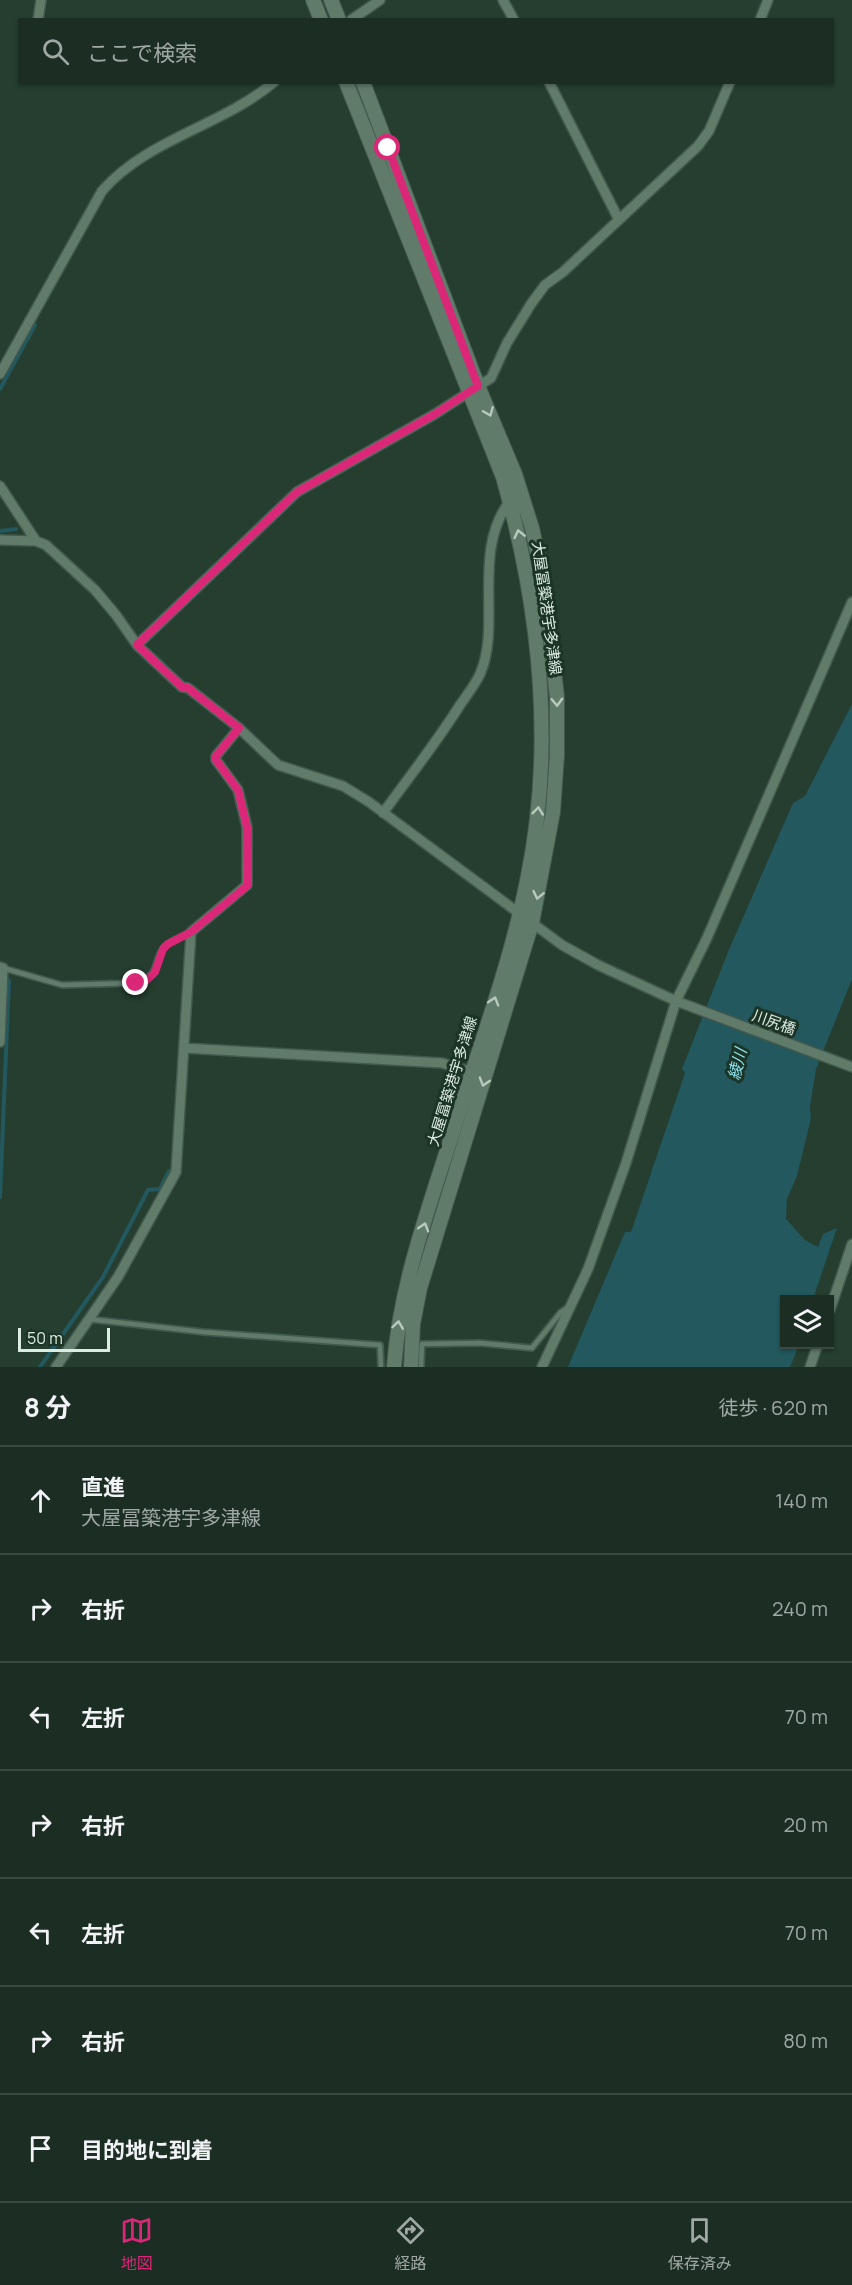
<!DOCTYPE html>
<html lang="ja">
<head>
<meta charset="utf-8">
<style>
	:root { --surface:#1c2e24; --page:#25362c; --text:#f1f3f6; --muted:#a0a8a6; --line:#3a4a41; --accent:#db2777 }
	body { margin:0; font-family:Manrope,"Noto Sans JP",sans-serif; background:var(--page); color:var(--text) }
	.controls { position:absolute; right:18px; bottom:18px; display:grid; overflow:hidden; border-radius:0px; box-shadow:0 2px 4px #0004 }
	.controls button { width:54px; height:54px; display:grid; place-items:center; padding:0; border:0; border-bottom:2px solid var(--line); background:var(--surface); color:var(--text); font:30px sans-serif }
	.scale { position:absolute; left:18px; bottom:15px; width:92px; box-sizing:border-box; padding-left:6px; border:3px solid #ddece2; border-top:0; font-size:16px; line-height:21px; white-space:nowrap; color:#ddece2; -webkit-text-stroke:4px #1b3426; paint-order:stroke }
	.stop { position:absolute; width:18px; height:18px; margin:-14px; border:4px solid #db2777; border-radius:50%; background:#fff }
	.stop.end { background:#db2777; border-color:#fff; box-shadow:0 2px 6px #0008 }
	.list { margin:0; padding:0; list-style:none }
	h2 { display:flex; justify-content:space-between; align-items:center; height:78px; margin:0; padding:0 24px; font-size:26px }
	h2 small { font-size:20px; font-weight:400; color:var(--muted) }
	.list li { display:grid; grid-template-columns:39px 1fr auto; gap:18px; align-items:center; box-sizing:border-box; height:108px; padding:0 24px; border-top:2px solid var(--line) }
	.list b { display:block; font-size:22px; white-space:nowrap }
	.list p { margin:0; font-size:20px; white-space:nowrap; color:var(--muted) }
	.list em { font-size:20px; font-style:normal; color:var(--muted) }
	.icon { flex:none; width:33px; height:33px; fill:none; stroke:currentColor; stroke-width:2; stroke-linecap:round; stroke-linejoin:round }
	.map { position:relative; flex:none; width:852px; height:1367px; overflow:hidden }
	.search { position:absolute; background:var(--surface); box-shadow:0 2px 4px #0004; left:18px; right:18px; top:18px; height:66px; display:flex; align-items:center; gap:15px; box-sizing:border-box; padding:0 21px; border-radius:0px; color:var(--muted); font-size:22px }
	.sheet { height:834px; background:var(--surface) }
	nav { display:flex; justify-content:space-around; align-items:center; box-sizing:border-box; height:84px; border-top:2px solid var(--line); background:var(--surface); font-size:16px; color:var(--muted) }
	nav a { display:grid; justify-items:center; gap:3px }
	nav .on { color:var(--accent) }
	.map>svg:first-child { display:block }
</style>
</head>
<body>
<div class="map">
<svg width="852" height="1367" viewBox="0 0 852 1367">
	<rect width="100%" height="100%" fill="#253e30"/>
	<path fill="#22585e" d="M852,704v275l-36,90 -6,38 1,11 -14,58 -10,23 -1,20 19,21 13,7 5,-13 14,-6 -24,71 -29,1v44l15,1 -9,22h-222l57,-135h6l54,-159 -3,-4 46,-117 65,-149 12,-7z"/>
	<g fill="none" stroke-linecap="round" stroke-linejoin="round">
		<path stroke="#22585e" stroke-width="4" d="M0,389l35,-64
			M0,531l16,-2
			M0,1197l9,-217
			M40,1367l63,-90 45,-87 12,-1 9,-18"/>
		<g stroke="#42594d" stroke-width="8">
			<path id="service" d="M3,968l59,17 74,-2c27,-9 15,-21 29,-37 7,-6 18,-10 26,-14
				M88,1319l115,13 177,13 1,22
				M421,1367l1,-23 58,-1 52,5 29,-36 6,-4"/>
		</g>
		<g stroke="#42594d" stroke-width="12">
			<path id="minor" d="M503,0l11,20
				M38,20l3,-20
				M351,20l29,-20
				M760,20l8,-20
				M549,82l70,138
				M0,374l102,-183c45,-52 120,-65 172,-109
				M0,486l36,55
				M0,540l36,1 10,4 49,45 21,25 21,30 45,42 6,1 51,40 39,37 65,21 26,16 193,143 36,20 78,36 176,66
				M137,645l160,-153 138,-78 56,-36 16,-35 24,-39 14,-19 18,-13 135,-126 11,-15 21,-49
				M383,813c26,-36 54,-71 77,-108 7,-10 15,-20 20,-31 22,-49 -9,-123 30,-173
				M0,967l3,1 -3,74
				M184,1048l258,15 30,9
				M830,1310l22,-66
				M56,1367l62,-90 58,-105 15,-240 56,-47v-58l-9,-37 -22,-30v-4l23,-28
				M542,1367l46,-98 38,-106 50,-162 31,-63 145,-336
				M810,1367l8,-23"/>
		</g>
		<g stroke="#42594d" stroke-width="16">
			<path id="secondary" d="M313,0l8,20
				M331,0l8,20
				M346,82l157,395c37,131 52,265 25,399 -16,83 -46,163 -71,243 -25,81 -57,162 -63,248
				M363,82l115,304 37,88 17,54 12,55 13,114v58l-4,57 -21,111 -112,365 -7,36 -2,43"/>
		</g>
		<use href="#service" stroke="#617b6b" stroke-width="4.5"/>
		<use href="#minor" stroke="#617b6b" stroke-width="9"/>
		<use href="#secondary" stroke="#617b6b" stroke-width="14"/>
	</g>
	<defs><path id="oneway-chevron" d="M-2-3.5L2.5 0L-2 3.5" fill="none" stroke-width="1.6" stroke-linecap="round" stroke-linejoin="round" transform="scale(1.5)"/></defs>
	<g stroke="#b8cabe">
		<use href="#oneway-chevron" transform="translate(489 412) rotate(67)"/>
		<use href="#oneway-chevron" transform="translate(519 534) rotate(-103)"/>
		<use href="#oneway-chevron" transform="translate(557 702) rotate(88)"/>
		<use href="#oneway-chevron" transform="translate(538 811) rotate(-84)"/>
		<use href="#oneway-chevron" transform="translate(538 895) rotate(102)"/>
		<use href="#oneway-chevron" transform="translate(494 1001) rotate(-73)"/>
		<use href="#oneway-chevron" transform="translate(484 1082) rotate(107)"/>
		<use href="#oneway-chevron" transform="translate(424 1227) rotate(-73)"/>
		<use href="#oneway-chevron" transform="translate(398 1325) rotate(-82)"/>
	</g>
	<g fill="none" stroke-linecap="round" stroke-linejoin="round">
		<path stroke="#db2777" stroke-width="8" d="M136,983l11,-3 8,-8 8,-23 5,-5 23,-12 57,-47 -1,-58 -9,-37 -22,-30v-4l23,-28 -51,-40 -6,-1 -45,-42 160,-153 138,-78 43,-28 -90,-238"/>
	</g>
	<g text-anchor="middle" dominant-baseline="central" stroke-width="6" stroke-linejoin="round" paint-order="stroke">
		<g font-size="15" fill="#ddece2" stroke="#1b3426">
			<text transform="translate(547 608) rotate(82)">大屋冨築港宇多津線</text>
			<text transform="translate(774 1022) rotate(20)">川尻橋</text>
			<text transform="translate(452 1081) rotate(-73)">大屋冨築港宇多津線</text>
		</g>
		<g font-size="16" font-style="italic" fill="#8de6f1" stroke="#1b3426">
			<text transform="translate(737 1064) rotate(-76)">綾川</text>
		</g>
	</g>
</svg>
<div class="controls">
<button><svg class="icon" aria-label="layers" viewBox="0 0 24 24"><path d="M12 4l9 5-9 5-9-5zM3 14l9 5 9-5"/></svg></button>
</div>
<div class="scale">50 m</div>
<div class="stop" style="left:388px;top:148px"></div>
<div class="stop end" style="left:136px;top:983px"></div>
<div class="search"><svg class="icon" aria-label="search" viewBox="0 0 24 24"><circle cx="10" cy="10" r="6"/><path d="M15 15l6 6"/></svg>ここで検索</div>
</div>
<section class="sheet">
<h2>8 分<small>徒歩 · 620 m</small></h2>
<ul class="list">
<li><svg class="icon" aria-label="ahead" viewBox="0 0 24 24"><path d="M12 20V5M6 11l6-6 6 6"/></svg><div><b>直進</b><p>大屋冨築港宇多津線</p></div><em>140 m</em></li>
<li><svg class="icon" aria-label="right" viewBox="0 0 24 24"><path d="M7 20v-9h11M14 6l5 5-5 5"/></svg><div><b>右折</b></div><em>240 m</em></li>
<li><svg class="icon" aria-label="left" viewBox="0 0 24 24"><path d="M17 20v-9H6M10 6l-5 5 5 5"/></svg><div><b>左折</b></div><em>70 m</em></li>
<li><svg class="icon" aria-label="right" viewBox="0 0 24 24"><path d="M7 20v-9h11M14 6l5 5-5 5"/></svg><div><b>右折</b></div><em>20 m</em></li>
<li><svg class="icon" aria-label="left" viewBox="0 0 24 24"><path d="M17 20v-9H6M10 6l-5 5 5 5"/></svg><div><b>左折</b></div><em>70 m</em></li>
<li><svg class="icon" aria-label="right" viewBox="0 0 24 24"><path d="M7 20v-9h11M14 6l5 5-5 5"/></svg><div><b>右折</b></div><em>80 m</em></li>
<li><svg class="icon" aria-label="arrive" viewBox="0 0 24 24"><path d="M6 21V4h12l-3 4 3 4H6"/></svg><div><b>目的地に到着</b></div></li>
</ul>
</section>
<nav>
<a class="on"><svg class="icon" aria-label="map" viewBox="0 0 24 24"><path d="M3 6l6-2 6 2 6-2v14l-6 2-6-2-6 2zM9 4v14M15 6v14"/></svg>地図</a>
<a><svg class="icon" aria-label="directions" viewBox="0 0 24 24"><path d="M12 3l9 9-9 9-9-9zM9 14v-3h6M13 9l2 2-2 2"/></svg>経路</a>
<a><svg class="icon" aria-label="saved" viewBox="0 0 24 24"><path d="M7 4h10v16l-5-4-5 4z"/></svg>保存済み</a>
</nav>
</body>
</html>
